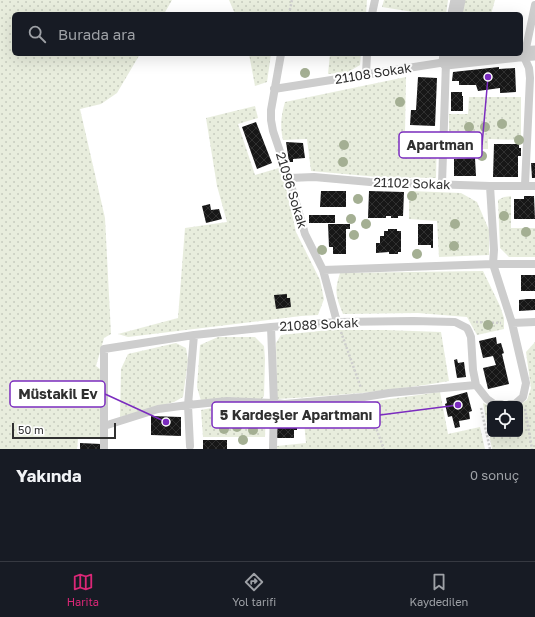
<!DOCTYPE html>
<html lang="tr">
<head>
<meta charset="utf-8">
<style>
	:root { --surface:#171b24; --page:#242831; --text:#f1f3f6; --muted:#9ea1a6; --line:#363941; --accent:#db2777 }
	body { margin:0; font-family:"Golos Text",sans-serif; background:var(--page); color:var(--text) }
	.controls { position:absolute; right:12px; bottom:12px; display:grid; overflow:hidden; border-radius:6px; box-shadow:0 4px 16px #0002 }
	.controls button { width:36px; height:36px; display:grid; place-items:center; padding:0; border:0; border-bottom:1px solid var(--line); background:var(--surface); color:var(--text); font:20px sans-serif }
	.scale { position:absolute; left:12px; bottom:10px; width:104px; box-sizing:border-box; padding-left:4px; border:2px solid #303030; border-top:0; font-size:11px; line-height:14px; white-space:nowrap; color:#303030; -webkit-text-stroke:3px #fff; paint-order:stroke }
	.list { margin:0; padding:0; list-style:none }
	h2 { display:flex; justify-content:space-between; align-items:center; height:52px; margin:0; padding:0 16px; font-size:17px }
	h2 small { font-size:13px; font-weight:400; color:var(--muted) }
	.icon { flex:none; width:22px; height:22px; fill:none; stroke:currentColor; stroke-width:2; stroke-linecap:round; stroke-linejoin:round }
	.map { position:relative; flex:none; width:535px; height:449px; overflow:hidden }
	.search { position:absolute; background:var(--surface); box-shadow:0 4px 16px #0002; left:12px; right:12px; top:12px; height:44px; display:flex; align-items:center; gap:10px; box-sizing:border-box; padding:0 14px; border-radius:6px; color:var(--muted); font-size:15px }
	.sheet { height:112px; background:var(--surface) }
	nav { display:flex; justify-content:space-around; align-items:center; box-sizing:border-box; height:56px; border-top:1px solid var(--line); background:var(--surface); font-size:11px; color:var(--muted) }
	nav a { display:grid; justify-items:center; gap:2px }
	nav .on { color:var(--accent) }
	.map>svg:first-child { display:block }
</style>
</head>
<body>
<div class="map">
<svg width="535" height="449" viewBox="0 0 535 449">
	<defs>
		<pattern id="grass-dots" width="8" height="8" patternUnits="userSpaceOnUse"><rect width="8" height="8" fill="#e8eddd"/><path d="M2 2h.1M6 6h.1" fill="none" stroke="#c7ccbe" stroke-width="1.8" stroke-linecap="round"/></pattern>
		<pattern id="building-cross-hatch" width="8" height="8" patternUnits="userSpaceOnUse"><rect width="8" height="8" fill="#171717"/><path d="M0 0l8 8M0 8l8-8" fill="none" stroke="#303030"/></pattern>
	</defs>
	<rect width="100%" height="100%" fill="#fff"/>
	<path fill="url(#grass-dots)" d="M0,0h172l-8,14h-150v40h126l-23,39 -16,11 -21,5 25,109 6,116 -7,4 -8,28 4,3v70h-22l-1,10h-77z
		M229,0h138l-1,14h-55l-5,-1 -1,1h-70z
		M384,0h64l-2,14h-33v-2l-31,-5z
		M465,0h30l-4,14h-30z
		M249,54h22l-4,28 -12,4z
		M330,54h31l-1,11 -12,7 -20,2z
		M406,77l-1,54 32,2 -1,45 -58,-1 -67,-6 -4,-32 -24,1c-3,-14 -2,-24 2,-38z
		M469,97h52v43l-33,-1v10h-39v-35h19z
		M255,106l3,12 -20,6 17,51 24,-7 7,20 10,44 24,48 4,19 -6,16 -17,1 -173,21 -10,-3 60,-16 7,-90 42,-6 -10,-36 -11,-68z
		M409,191l52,2 16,9 12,28v25l-50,2 -2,-36 -28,-2z
		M511,196v32h24v29h-26l-9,-9 -2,-48 6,-3z
		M483,271l17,35 4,12v11l-27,6 -10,-18 -49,-4 -75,1c-7,-17 -9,-23 -3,-41z
		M329,330h56l56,2 8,49c-55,10 -115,15 -172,18l-1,-56 5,-8z
		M218,337h37l9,9 1,13 -1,37 -2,3 -61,2 -4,-14 3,-42z
		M535,342v107h-43l-9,-46 7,3v28h30v-30l7,-4 4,-12 -5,-36z
		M176,343l10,5 2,12 -5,37 -9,5 -54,15 1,-48 7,-15z
		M440,392l8,42 32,-7 5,22h-208v-3l29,-3 -3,-32z
		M231,404l35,4 -1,29h-62l-2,-27z"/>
	<path fill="url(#building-cross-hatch)" d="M499,67v2l16,-1 1,24 -16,1v-5l-22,3 -2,-6h-17v-4h-7l1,-9z
		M418,77l19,1 -2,48 -25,-1 1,-15h5z
		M451,92h11v4h1v15h-12z
		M256,122l16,41 -15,6 -15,-42z
		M286,142l17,1 2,15 -12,1v3h-4z
		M494,144h25v4h2v8h-3v21h-25z
		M475,158l1,18h-22v-17z
		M531,163h4v15h-3z
		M321,191h25v16h-26z
		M369,191l35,1 -1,24h-5v2h-7v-2h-5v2h-18z
		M524,196h10l1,23h-21v-20h10z
		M210,204l1,6 8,-1 3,10 -16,4 -4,-17z
		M309,215h26v8h-26z
		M328,224h22v5h-4v25h-13v-7h-4z
		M418,224h15v24h-2v-3h-13z
		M388,229h9v2h4v21h-3v2h-9v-2l-13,1v-10h4v-7h4v-5h4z
		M521,275h14v16h-14z
		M287,294v4h3l1,9 -15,2 -2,-14z
		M527,299h8v11l-16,1v-11z
		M496,337l1,7 4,-1 3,10 -2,1 7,30 -21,5 -5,-21 13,-3 -3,-9 -10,2 -4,-17z
		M457,359l1,4 6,-1 2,15 -9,1 -3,-18z
		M467,392l5,19 -3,1 1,7 -11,2 1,6 -5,1 -3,-12 -4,1 -3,-13 2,-1 -1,-5z
		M151,416l30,1v19l-30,-1z
		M277,417h24v10h-4v3h-3v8h-17z
		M203,440h24v9h-24z
		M80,443l21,1v5h-21z"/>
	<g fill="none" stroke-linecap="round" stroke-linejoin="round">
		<path stroke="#cdcdcd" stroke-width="2.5" stroke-dasharray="2 2" stroke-linecap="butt" d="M289,14l3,-14
			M476,322l25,1
			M341,332l20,56
			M368,407l16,42
			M481,408l9,41
			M525,409l7,40"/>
		<path stroke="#cdcdcd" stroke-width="8" d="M372,14l3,-14
			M281,54l-10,56v10l2,11 16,47 16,56 18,36 14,52
			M366,74l1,-20
			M274,89l172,-27 -4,122
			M289,178l25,-1 56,5 120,4h45
			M525,185l5,-107 -1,-10 -4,-9v-6l10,-48
			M490,186l4,64 -1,14 19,59 14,60 -3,14 -8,7h-5
			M323,270l170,-6h42
			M512,323l23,-1
			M271,327l3,76 -1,46
			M104,426l54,-17 30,-4 39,-4 47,2 11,1 79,-7 25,-4 87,-8 11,14 7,5h7
			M190,446l-2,-41 6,-70
			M104,449v-100l90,-14 77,-8 66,-5 76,-1 42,1 12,6 2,4 2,5 2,33 3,15"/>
		<path stroke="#cdcdcd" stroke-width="15" d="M455,14l3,-14
			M447,54l-1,8 73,-8
			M521,54l14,-1"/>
	</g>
	<g fill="#a4af93">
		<circle cx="305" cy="73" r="5"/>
		<circle cx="400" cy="102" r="5"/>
		<circle cx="502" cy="124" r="5"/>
		<circle cx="469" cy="127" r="5"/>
		<circle cx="485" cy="127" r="5"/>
		<circle cx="519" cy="140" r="5"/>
		<circle cx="344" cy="145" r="5"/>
		<circle cx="482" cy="156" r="5"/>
		<circle cx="343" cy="162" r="5"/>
		<circle cx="412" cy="196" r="5"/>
		<circle cx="358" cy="199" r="5"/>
		<circle cx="504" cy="216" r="5"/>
		<circle cx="351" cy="219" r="5"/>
		<circle cx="366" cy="224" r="5"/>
		<circle cx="455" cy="224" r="5"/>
		<circle cx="526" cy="232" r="5"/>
		<circle cx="354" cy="235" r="5"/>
		<circle cx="454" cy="246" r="5"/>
		<circle cx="322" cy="250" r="5"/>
		<circle cx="417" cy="254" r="5"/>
		<circle cx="488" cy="325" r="5"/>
		<circle cx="237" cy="427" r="5"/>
		<circle cx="224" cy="429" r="5"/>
		<circle cx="253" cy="430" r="5"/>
		<circle cx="243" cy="440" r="5"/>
	</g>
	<g text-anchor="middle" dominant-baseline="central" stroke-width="4" stroke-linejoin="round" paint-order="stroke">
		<g font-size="13" fill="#303030" stroke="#fff">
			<text transform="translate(373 73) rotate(-9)">21108 Sokak</text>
			<text transform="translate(412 183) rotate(2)">21102 Sokak</text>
			<text transform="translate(292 190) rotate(73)">21096 Sokak</text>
			<text transform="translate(319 324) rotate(-3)">21088 Sokak</text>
		</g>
	</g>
	<path fill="none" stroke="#7b2cbf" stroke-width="1.5" d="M488 77L482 145M166 422L105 394M458 405L380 415"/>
	<g fill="#7b2cbf" stroke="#fff" stroke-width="1.5">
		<circle cx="488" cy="77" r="4"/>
		<circle cx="166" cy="422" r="4"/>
		<circle cx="458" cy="405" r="4"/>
	</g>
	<g fill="#fff" stroke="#7b2cbf" stroke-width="1.5">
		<rect x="399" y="132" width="83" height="26" rx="4"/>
		<rect x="10" y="381" width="95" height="26" rx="4"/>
		<rect x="212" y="402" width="168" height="26" rx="4"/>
	</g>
	<g font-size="14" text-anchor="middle" font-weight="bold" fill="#303030">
		<text x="440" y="150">Apartman</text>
		<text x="58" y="399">Müstakil Ev</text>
		<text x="296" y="420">5 Kardeşler Apartmanı</text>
	</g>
</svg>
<div class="controls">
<button><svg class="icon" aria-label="locate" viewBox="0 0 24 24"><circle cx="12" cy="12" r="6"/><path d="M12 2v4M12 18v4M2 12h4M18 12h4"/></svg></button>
</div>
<div class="scale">50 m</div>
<div class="search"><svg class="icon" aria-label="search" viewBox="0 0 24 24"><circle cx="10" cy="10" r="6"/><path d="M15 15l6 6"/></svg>Burada ara</div>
</div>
<section class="sheet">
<h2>Yakında<small>0 sonuç</small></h2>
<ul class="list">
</ul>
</section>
<nav>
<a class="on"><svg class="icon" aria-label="map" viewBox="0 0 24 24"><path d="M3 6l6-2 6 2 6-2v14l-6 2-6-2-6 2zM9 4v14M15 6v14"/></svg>Harita</a>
<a><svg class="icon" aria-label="directions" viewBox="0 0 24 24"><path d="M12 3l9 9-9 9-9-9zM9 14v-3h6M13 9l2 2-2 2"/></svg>Yol tarifi</a>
<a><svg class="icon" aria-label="saved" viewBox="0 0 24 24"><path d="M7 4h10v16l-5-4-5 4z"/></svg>Kaydedilen</a>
</nav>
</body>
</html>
